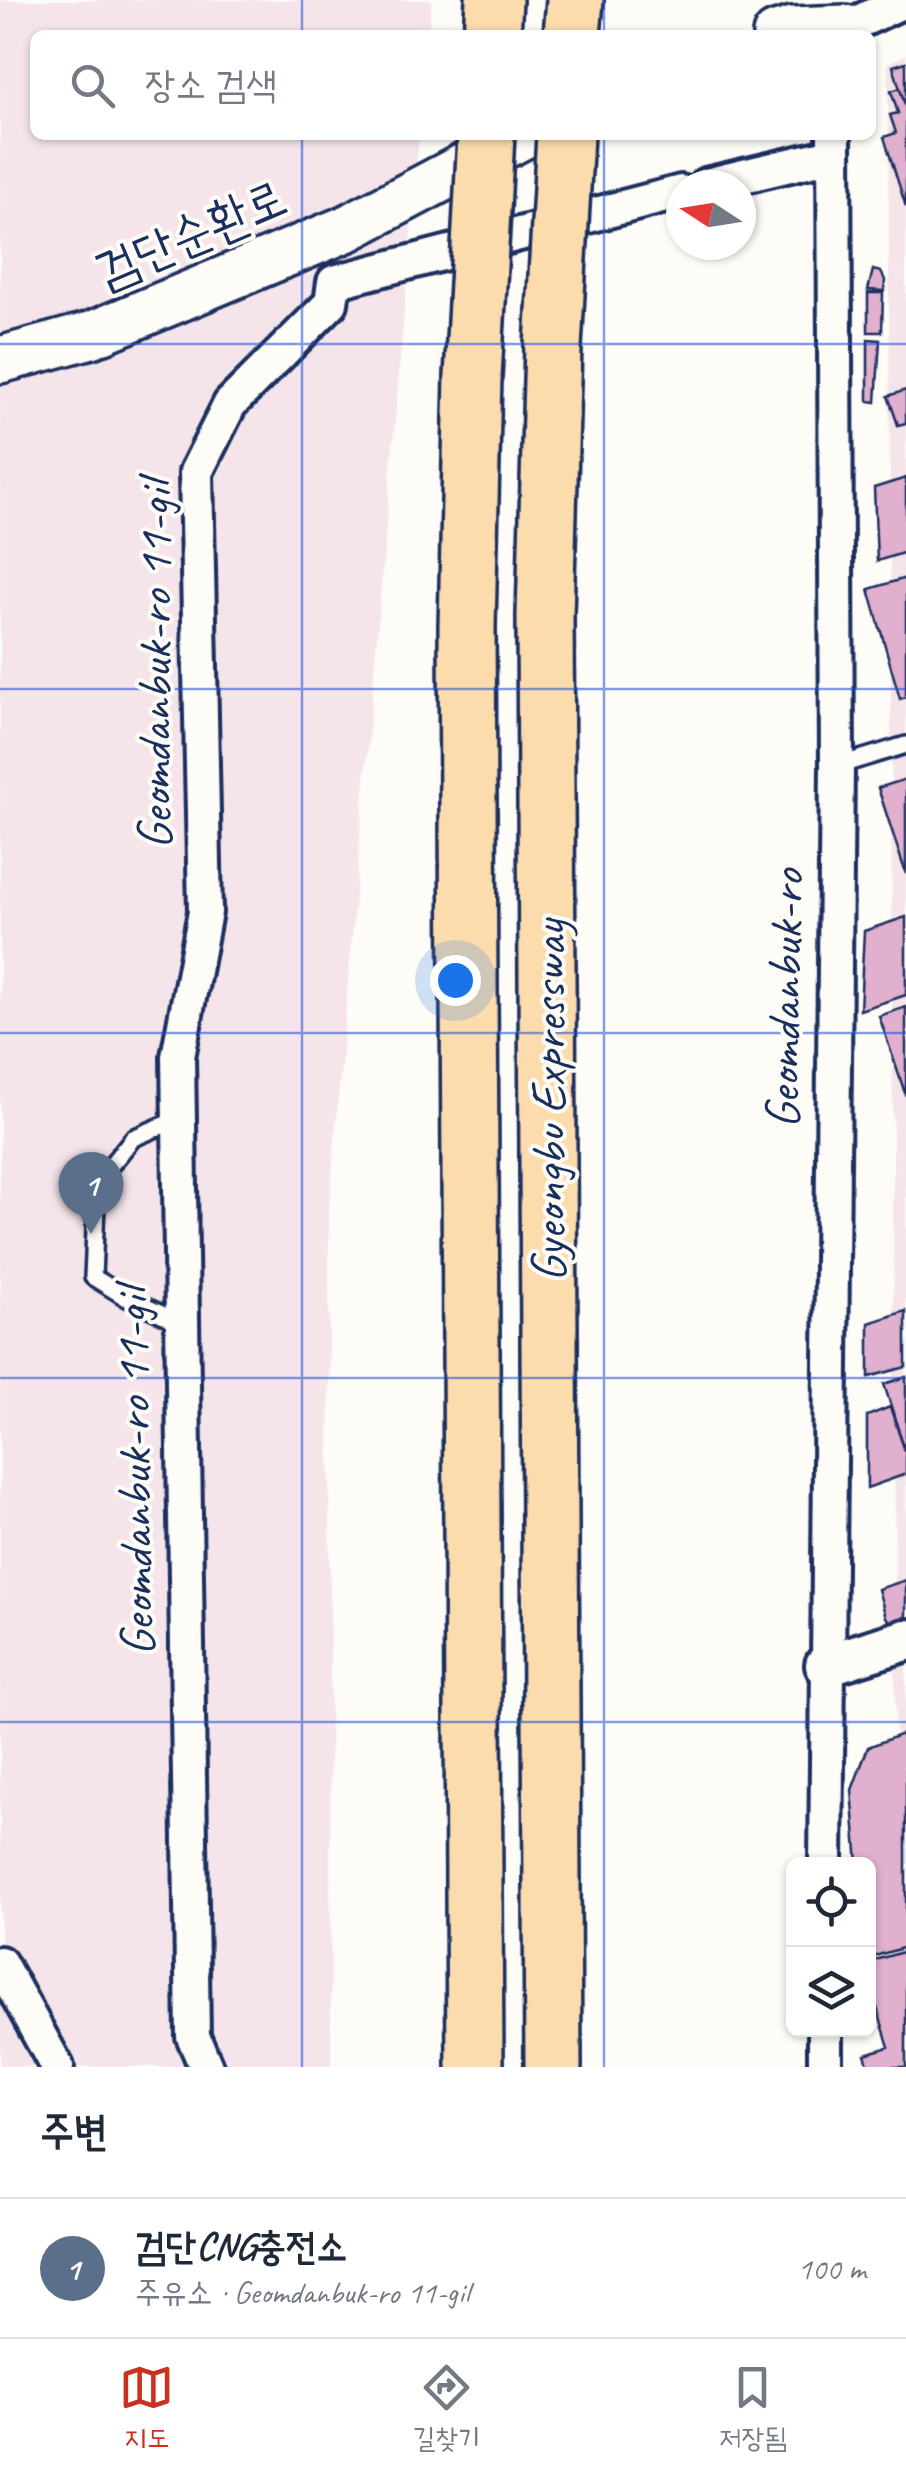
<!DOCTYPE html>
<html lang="ko">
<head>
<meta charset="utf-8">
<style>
	:root { --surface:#fff; --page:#f6f6f7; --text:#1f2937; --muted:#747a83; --line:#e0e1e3; --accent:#c8321e }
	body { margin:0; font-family:Caveat,"Poor Story",sans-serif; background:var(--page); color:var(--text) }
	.controls { position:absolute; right:30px; bottom:30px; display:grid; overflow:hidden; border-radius:15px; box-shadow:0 2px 8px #0004 }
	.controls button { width:90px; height:90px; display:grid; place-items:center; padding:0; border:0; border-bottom:2px solid var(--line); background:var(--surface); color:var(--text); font:50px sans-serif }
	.compass { position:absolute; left:666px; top:170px; width:90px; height:90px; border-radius:50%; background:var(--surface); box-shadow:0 2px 8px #0004; rotate:282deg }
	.you { position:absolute; left:455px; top:980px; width:35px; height:35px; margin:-25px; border:8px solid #fff; border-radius:50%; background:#1a73e8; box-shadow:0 0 0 15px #1a73e833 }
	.badge { display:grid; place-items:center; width:65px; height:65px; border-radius:50%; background:var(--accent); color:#fff; font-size:32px; font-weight:700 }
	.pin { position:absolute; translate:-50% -82px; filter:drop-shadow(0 2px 5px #0008) }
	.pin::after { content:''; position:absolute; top:52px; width:35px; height:30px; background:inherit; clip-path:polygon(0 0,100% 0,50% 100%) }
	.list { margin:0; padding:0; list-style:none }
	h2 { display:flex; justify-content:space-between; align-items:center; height:130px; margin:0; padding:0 40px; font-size:42px }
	h2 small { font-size:32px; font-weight:400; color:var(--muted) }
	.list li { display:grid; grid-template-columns:65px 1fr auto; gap:30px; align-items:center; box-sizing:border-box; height:140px; padding:0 40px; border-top:2px solid var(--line) }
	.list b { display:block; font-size:38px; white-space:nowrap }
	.list p { margin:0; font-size:32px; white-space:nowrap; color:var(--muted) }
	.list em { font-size:32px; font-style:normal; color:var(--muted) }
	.icon { flex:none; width:55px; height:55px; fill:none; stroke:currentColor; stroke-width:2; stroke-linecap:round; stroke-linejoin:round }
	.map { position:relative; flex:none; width:906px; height:2067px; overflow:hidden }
	.search { position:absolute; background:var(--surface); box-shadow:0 2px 8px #0004; left:30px; right:30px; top:30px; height:110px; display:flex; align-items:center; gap:25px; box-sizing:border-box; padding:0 35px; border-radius:15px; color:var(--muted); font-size:38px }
	.sheet { height:270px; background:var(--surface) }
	nav { display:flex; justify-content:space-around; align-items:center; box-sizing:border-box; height:140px; border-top:2px solid var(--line); background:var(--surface); font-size:28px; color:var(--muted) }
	nav a { display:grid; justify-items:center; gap:5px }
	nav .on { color:var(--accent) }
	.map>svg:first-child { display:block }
</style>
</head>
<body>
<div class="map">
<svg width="906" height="2067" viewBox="0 0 906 2067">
	<rect width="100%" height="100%" fill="#fdfcf7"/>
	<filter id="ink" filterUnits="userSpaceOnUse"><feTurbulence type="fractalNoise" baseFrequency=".01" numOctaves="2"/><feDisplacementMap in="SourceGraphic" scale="20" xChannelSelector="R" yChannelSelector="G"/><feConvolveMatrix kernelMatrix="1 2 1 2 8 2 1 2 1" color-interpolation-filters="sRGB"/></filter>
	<g filter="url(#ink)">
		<path fill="#f5e5eb" d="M0,0h432l-4,35h-393v100h384l-90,1074 2,858h-331z
			M906,54v2013h-9l-9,-2004z"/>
		<path fill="#e1b0cf" stroke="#1b2f5e" stroke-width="2.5" d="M906,62v47l-13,-43z
			M900,88l6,21v98l-22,-70 12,-4 -6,-18 8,-2 -7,-22z
			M873,270l8,2 4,8 -1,11 -16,-1z
			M868,293h15l-1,39h-14z
			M868,339l12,1 -4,62 -8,-1z
			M906,390v33l-8,2 -10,-29z
			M906,478v74l-29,9 -3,-73z
			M906,578v119l-6,2 -31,-110z
			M906,779v95l-28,-86z
			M906,917v78l-46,15 4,-79z
			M906,1007v89l-27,-80z
			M906,1311v56l-37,10v-54z
			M906,1377v77l-22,-70z
			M890,1407l16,47v20l-39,14v-72z
			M906,1580v46l-8,2 -12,-11 -8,-28z
			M902,1734l4,10v203l-38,11v-94h-10l-6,-74 16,-43z
			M906,1951v116h-37l-4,-13 24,-7 -21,-69v-16z"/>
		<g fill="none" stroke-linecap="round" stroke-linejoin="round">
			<g stroke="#1b2f5e" stroke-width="22">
				<path id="service" d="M837,766l69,-21
					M178,1119l-45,19 -36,44 -4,95 34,21 54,25"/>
			</g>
			<g stroke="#1b2f5e" stroke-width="40">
				<path id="minor" d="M845,28l61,-28
					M706,185l126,-30
					M826,1864l11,-1098 -3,-631
					M0,1963l57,104
					M206,2067l-13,-31 -15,-979 27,-145 -9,-440 34,-68 101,-101 3,-21 347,-90
					M825,2067v-37"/>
			</g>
			<g stroke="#1b2f5e" stroke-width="48">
				<path id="tertiary" d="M826,1665l80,-25"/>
			</g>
			<g stroke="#1b2f5e" stroke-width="52">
				<path id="secondary" d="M776,35l17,-5 52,-2
					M0,360l91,-25 257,-107 176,-93"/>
			</g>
			<g stroke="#1b2f5e" stroke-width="62">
				<path id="motorway" d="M492,35l2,-35
					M572,35l3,-35
					M553,347l-8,268 8,1452
					M473,377l-6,249 8,1441"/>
			</g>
			<use href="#service" stroke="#fdfcf7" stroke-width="15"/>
			<use href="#minor" stroke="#fdfcf7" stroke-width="32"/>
			<use href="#tertiary" stroke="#fdfcf7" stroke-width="40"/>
			<use href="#secondary" stroke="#fdfcf7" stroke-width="45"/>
			<use href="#motorway" stroke="#fcdcac" stroke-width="55"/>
			<g stroke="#1b2f5e" stroke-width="62" stroke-linecap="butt">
				<path id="motorway-bridge" d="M553,347l12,-212
					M473,377l13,-242"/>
			</g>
			<use href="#motorway-bridge" stroke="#fcdcac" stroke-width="55"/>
		</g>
	</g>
	<path fill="none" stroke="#1d4ed8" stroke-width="2.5" stroke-opacity="0.55" d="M302,0v35M604,0v35M302,135v1932M604,135v1932M0,344h906M0,689h906M0,1033h906M0,1378h906M0,1722h906"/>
	<g text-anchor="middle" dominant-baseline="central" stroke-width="8" stroke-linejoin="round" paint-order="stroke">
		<g font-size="50" fill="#1b2f5e" stroke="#fdfcf7">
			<text transform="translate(191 234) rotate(-23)">검단순환로</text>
			<text transform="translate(154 665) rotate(-90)">Geomdanbuk-ro 11-gil</text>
			<text transform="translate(784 999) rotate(-89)">Geomdanbuk-ro</text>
			<text transform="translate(548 1101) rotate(-90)">Gyeongbu Expressway</text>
			<text transform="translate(134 1472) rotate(-91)">Geomdanbuk-ro 11-gil</text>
		</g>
	</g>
</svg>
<div class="controls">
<button><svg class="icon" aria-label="locate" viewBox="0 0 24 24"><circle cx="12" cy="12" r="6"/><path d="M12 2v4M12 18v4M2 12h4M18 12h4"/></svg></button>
<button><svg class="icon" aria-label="layers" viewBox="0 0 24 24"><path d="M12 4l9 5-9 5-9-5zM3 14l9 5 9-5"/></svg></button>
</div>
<svg class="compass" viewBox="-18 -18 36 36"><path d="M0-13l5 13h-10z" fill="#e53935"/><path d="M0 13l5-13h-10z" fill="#747a83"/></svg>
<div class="you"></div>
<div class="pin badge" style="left:91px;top:1234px;background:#5c6f8a">1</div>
<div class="search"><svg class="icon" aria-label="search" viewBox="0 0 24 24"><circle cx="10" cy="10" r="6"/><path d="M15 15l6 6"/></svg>장소 검색</div>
</div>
<section class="sheet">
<h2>주변<small></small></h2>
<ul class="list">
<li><span class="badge" style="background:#5c6f8a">1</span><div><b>검단CNG충전소</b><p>주유소 · Geomdanbuk-ro 11-gil</p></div><em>100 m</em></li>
</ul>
</section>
<nav>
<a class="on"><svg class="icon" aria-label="map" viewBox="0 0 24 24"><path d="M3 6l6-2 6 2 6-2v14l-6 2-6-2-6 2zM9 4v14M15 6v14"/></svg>지도</a>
<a><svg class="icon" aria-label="directions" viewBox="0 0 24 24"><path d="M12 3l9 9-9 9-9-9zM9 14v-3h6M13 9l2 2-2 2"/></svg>길찾기</a>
<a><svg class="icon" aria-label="saved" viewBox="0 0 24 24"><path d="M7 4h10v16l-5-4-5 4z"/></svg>저장됨</a>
</nav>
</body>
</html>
